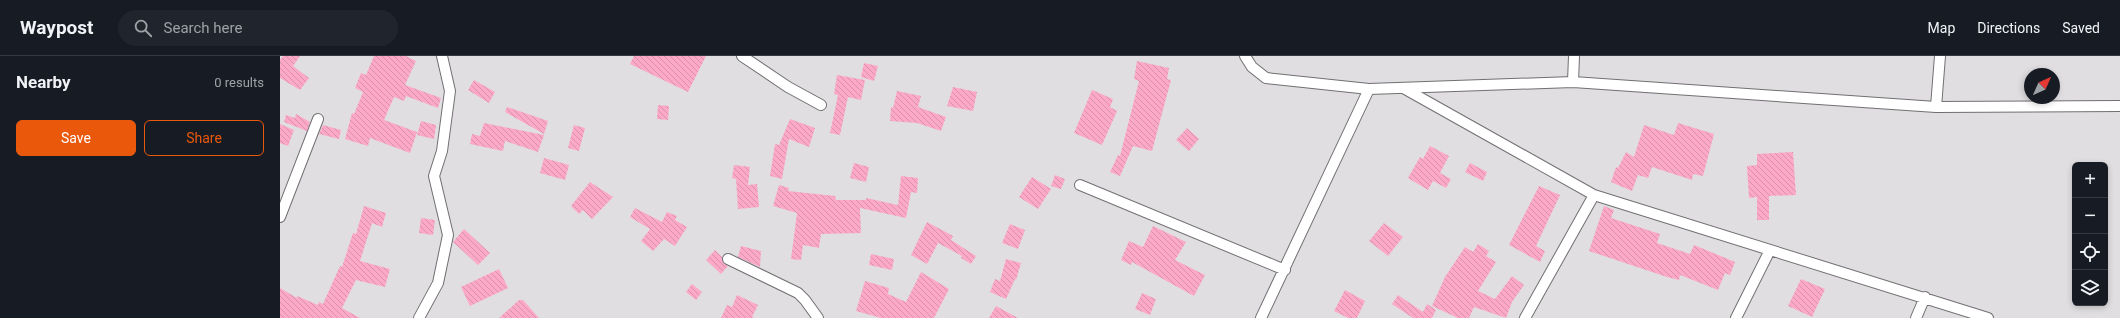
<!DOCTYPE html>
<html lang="en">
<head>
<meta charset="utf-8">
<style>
	:root { --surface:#171b24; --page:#20242c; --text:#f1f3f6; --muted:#9ea1a6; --line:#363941; --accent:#ea580c }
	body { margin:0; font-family:Roboto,sans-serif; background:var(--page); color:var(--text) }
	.controls { position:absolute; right:12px; bottom:12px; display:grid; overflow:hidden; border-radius:6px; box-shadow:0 2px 6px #0003 }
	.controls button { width:36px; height:36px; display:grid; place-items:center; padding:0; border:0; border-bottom:1px solid var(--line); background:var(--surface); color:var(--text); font:20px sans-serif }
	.compass { position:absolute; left:1744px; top:12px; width:36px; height:36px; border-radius:50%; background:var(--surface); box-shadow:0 2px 6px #0003; rotate:45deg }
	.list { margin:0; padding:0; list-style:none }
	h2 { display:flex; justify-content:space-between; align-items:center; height:52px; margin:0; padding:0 16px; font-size:17px }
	h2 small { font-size:13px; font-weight:400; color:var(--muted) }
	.actions { display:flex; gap:8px; padding:12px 16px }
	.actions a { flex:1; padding:9px 0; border:1px solid var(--accent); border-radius:6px; text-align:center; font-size:14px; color:var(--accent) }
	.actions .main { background:var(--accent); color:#fff }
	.icon { flex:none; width:22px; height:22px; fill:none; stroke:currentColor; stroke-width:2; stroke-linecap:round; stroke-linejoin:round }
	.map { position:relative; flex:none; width:1840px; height:262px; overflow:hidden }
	header { display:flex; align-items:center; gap:24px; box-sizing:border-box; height:56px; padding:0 20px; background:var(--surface); border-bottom:1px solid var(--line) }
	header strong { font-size:19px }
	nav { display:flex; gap:22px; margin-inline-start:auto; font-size:14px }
	.search { width:280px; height:36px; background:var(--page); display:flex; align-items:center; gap:10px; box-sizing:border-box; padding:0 14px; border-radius:22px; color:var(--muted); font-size:15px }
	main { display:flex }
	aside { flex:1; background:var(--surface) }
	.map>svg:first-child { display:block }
</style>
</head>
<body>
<header>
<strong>Waypost</strong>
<div class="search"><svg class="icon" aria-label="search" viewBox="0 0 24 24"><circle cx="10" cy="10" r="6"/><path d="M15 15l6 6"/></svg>Search here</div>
<nav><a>Map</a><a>Directions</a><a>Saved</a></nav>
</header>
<main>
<aside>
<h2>Nearby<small>0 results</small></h2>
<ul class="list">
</ul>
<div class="actions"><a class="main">Save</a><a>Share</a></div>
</aside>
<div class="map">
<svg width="1840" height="262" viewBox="0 0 1840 262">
	<defs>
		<pattern id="building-back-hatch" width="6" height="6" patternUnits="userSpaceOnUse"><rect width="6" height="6" fill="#fca9c8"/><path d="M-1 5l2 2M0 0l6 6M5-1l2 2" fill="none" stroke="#d891ac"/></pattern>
	</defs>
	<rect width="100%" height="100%" fill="#e0dee1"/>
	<path fill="url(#building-back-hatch)" d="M3,0h17l-7,10 16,12 -9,12 -20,-12v-18z
		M94,0h32l10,5 -11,24 36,13 -3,10 -32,-12 -2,5 -10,-4 -10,23 33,12 -7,21 -40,-15 -2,8 -23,-7 7,-26 2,1 9,-22 -8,-4 6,-15 5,2z
		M354,0h72l-18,36 -58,-28z
		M857,5l32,7 -2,11 4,1 -19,71 -19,-5 -13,30 -10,-4 8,-17 2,1 19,-75 -5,-2z
		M584,7l14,3 -4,15 -13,-4z
		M557,19l28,5 -4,20 -13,-3 -8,38 -10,-2 8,-38 -4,-1z
		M194,24l21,12 -6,11 -21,-13z
		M673,31l24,5 -4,19 -26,-5z
		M812,34l21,9 -3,8 7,4 -15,34 -28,-12z
		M617,35l24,5 -3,11 28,10 -5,14 -24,-8 -27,-2 1,-14 2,1z
		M378,49l11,1 -1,14 -11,-1z
		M227,51l41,14 -4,13 -39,-22z
		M16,58l14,8 -3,9 -23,-9 2,-7 9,3z
		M510,63l25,9 -6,19 -20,-8 -7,40 -12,-3 5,-32 4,1z
		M141,65l15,4 -2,14 -17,-4z
		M204,67l60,12 -6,17 -33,-11 -2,10 -33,-7 2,-10 8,2z
		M1398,67l36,11 -11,42 -10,-2 -1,6 -40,-13 -4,11 -10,-3 -6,16 -21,-9 5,-15 2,1 8,-16 8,5 10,-32 30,10z
		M0,68l14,6 -6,16 -8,-3z
		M43,69l18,5 -2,9 -20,-5z
		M294,69l11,3 -6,23 -11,-3z
		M907,72l12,11 -10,12 -13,-11z
		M1150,90l19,10 -9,17 11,6 -5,9 -13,-7 -5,9 -20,-12 12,-21 3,2z
		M1513,96l3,43 -27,1v24h-12v-23l-8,1 -2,-32 10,-1v-11z
		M264,102l25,7 -4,15 -25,-7z
		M574,107l15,4 -3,15 -16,-4z
		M1190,107l17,9 -4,9 -18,-9z
		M454,109l16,2 -2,18 9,-1 2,23 -21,2 -2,-30 -4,-1z
		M775,119l10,4 -4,10 -10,-3z
		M621,120l17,2 -1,15 -6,-1 -5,26 -46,-10 1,25 -40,1 -2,14 -16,-3 -2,15 -10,-1 6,-46 -24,-7 6,-21 10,3 -1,3 47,5 1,4h30v-2l32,7z
		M752,121l19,12 -13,20 -19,-12z
		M310,126l23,15 -21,22 -9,-9 -4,4 -8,-8z
		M1259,130l21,9 -24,51 9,5 -5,11 -31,-17z
		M84,150l22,7 -4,14 -10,-4 -12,38 30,8 -5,18 -29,-7 -14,28 18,10h-80v-30l17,10v-2l21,9 1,-3 4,2 17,-38 2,1 11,-34 3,1z
		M1324,150l10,4 -3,8 49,16 -3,9 33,11 4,-9 41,17 -5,13 -5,-2 -7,17 -38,-15 -1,5 -12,-3 -78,-26z
		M355,152l27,14 5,-10 10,4 -2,4 12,7 -12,19 -11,-7 -11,12 -12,-10 9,-12 -20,-12z
		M141,162l14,2 -2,15 -14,-2z
		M647,166l26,14 -2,4 25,16 -5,8 -10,-6 1,-2 -24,-13 -11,21 -16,-9z
		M1104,167l19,14 -15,19 -19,-15z
		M730,168l15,6 -7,19 -16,-6z
		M873,170l33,16 -11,18 30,15 -11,21 -62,-34 -1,3 -10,-5 8,-19 14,6z
		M184,173l26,24 -12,12 -25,-23z
		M1198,188l11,7 -3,5 10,6 -18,29 17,8 17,-23 12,9 -12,17 -6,16 -32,-11 -5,11h-11l-26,-12 13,-29 20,-30 8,5z
		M461,190l20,5 -1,16 -22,-10z
		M435,194l7,7 1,6 5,3 -7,8 -15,-14z
		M591,198l23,5 -2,11 -23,-5z
		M726,203l15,4 -5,17 -1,-1 -9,20 -16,-7 5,-13 5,2z
		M219,213l9,19 -38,18 -9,-19z
		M641,216l28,17 -15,29h-53l-25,-7 9,-30 24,7 -1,6 18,8z
		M1521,223l24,10 -13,28 -24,-11z
		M412,228l10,8 -6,8 -10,-8z
		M1065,234l20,11 -8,17h-9l-14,-7z
		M862,237l14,6 -6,16 -15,-6z
		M457,239l21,10 -6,12 3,1h-34l6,-13 5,2z
		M1118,239l25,17 4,-8 9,6 -4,8h-19l-21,-14z
		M239,244h4l16,18h-40z
		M716,250l22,12h-29z"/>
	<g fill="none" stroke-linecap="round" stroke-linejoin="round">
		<g stroke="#716f72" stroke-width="12">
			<path id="street" d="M462,0l46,31 33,18
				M965,0l7,11 14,11 103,11
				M1293,26l363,25 4,-51
				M1125,33l189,106 394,123
				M1656,51l184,-1
				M800,129l205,85
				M0,161l38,-98
				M448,203l70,34 7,7 13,18
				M139,262l19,-35 10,-48 -14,-59 8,-25 8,-60 -8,-35
				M981,262l108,-229 204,-7 1,-26
				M1245,262l69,-123
				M1456,262l34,-68
				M1636,262l9,-21"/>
		</g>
		<use href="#street" stroke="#fff" stroke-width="10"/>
	</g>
</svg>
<div class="controls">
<button>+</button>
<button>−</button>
<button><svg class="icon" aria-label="locate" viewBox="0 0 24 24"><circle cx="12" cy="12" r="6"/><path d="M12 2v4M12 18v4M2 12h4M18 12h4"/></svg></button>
<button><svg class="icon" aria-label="layers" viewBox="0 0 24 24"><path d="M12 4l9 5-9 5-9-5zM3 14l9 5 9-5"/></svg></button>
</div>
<svg class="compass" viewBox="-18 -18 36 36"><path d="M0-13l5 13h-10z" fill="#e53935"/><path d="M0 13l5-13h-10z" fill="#9ea1a6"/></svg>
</div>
</main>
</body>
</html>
